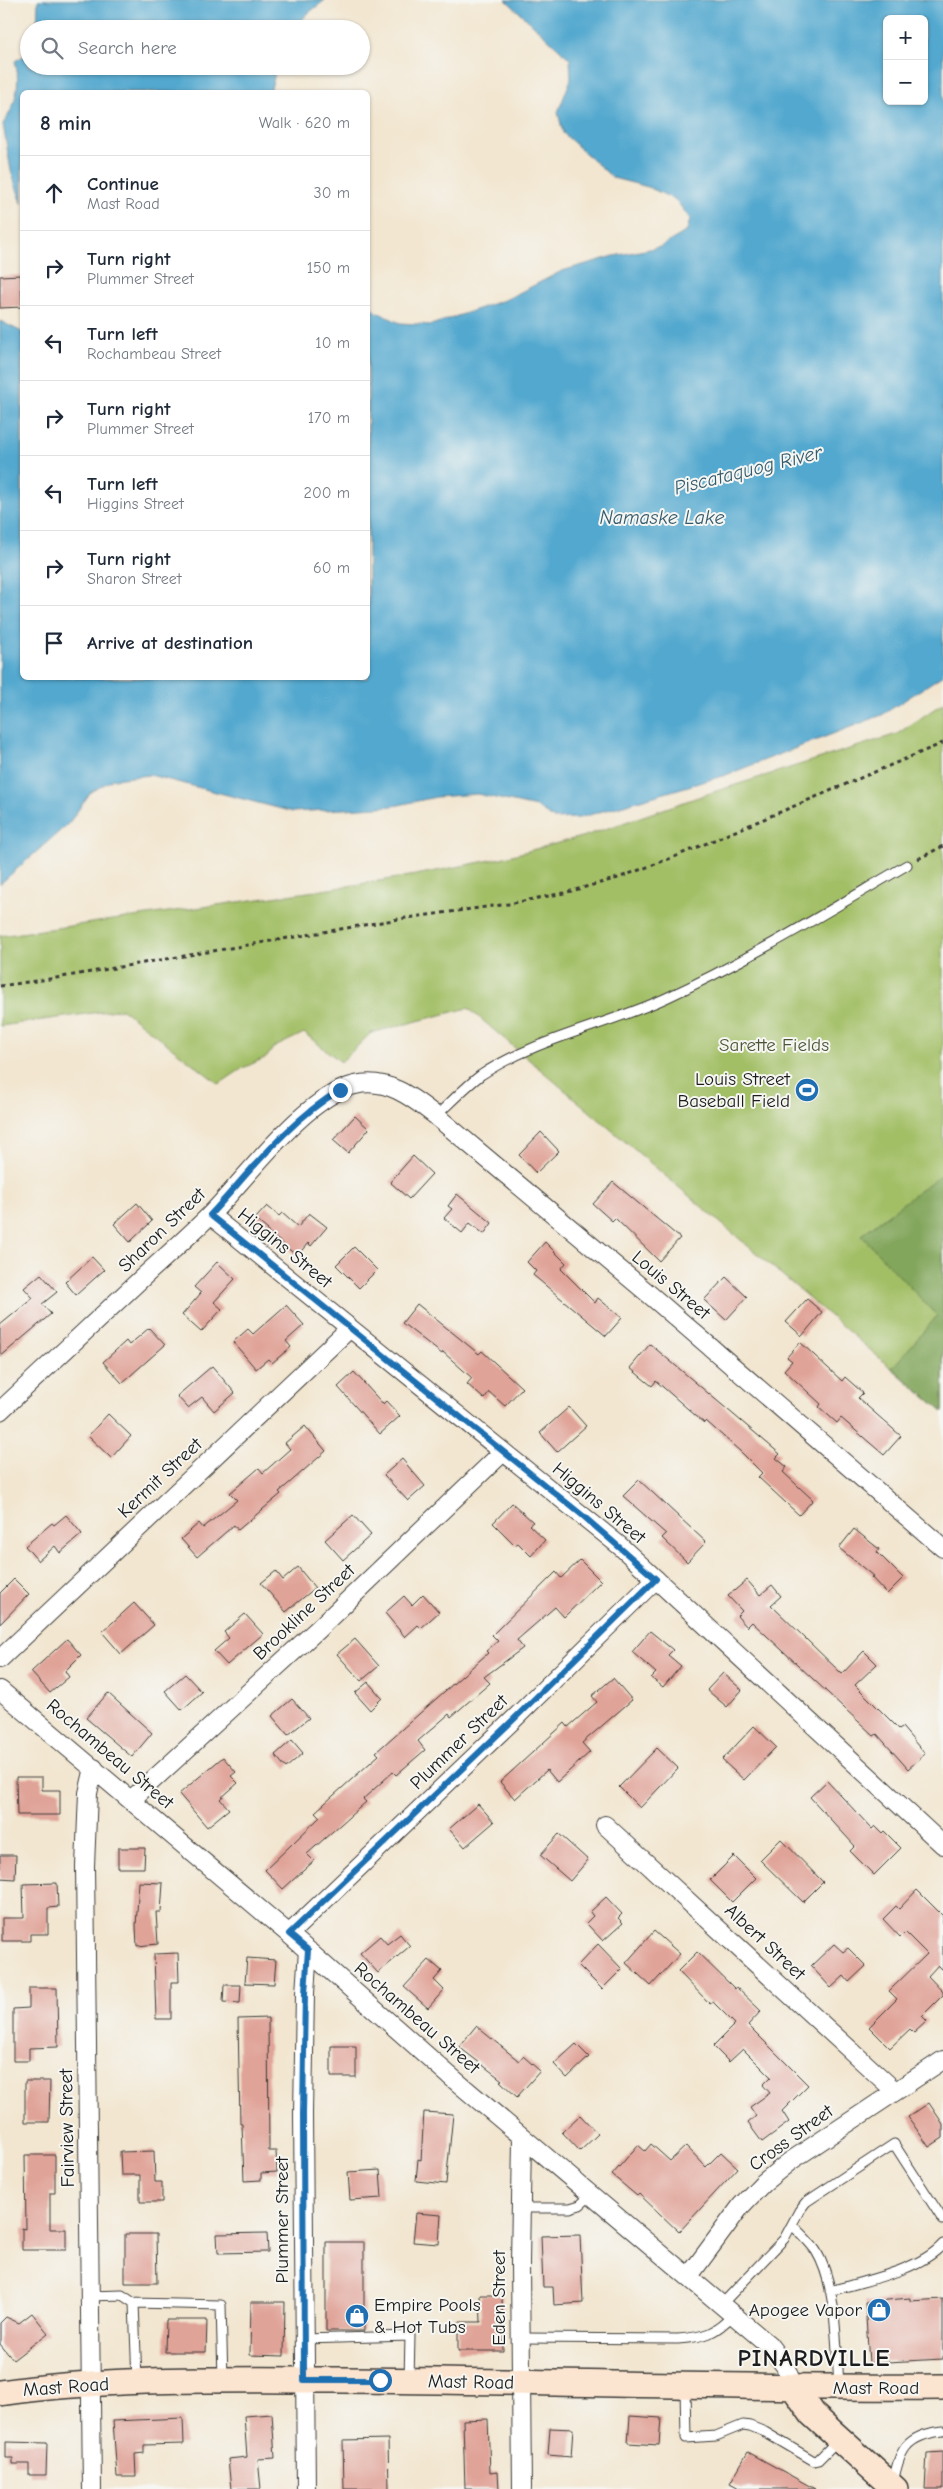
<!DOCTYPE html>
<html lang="en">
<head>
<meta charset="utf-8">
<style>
	:root { --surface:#fff; --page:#f2f2f3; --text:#1f2937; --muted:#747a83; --line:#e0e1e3 }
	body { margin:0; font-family:"Comic Neue",sans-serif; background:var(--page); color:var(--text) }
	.controls { position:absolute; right:15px; top:15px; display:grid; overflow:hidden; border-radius:8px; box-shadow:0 1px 4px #0004 }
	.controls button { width:45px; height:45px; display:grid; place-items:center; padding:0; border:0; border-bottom:1px solid var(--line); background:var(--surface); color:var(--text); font:25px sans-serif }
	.stop { position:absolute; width:15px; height:15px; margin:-11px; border:4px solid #1f6fb2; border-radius:50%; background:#fff }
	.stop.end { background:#1f6fb2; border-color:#fff; box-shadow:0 1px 5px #0008 }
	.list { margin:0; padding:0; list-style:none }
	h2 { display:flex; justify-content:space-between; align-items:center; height:65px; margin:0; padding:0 20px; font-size:21px }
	h2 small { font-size:16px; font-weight:400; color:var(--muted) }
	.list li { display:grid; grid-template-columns:32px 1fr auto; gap:15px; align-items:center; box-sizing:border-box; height:75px; padding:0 20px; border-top:1px solid var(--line) }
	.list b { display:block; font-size:19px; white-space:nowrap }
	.list p { margin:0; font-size:16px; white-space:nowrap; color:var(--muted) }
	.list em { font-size:16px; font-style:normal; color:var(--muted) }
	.icon { flex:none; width:28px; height:28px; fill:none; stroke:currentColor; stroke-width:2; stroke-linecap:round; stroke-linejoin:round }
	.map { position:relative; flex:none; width:943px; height:2489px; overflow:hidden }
	.search { position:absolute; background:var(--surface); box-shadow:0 1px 4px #0004; left:20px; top:20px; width:350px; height:55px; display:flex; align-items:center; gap:12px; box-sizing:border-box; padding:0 18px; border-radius:28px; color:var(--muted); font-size:19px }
	.panel { position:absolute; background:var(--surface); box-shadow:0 1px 4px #0004; left:20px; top:90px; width:350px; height:590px; border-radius:8px }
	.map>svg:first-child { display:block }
</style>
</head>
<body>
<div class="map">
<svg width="943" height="2489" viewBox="0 0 943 2489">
	<rect width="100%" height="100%" fill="#f6f6f2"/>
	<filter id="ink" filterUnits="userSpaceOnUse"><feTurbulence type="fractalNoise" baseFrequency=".02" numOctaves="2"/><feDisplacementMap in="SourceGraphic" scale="10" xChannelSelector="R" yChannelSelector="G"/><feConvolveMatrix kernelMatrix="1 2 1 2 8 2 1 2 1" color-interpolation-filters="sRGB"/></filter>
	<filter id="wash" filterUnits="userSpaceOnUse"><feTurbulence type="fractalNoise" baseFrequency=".0096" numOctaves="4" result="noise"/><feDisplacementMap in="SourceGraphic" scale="20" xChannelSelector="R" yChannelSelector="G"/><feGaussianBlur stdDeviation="1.12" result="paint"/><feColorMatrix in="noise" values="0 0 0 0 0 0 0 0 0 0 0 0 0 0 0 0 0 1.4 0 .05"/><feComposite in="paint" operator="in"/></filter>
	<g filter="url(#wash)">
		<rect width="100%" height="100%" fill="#f2e6d0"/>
		<path fill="#a3bf66" stroke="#606e41" d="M943,703v709l-475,-404 -97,25 -30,29 -37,-29 -2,1 -29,14 -6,9 -24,11 -24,16 -97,-75 -122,17v-90l329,-47 87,-14 85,-17 84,-22 122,-42 190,-60z"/>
		<path fill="#82a65b" stroke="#4f613c" d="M943,1173v239l-51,-44 45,-52 -76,-81z"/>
		<path fill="#52a8cf" stroke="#376276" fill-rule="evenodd" d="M38,0h287l-19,15 -11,14h-258z
			M506,0h437v675l-61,40 -156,60 -147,43 -25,1 -18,-12 -59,-13 -41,3 -42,9 -101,6 -143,-37 -37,4 -23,14 -21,30 -69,61v-563l22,11v346h346v-375l9,9 23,11 31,2 76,-26 55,-28 52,-15 46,-9 27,-16 3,-12 -14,-19 -28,-13 -35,-9 -50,-45 -5,-21 13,-33 -1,-20zM887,19h37v82h-37z
			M29,53v13h248l-7,26h-248v112l-11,-33 -8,-47c13,-19 18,-40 12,-63z"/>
		<g id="blocks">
			<path fill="#e0a398" d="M21,275l1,32 -22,1v-32z
				M355,1116l14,13 -21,24 -15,-13z
				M541,1132l18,19 -23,22 -17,-18z
				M413,1156l19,18 -23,25 -19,-17z
				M613,1182l67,56 -21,23 -44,-43 -3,3 -19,-17z
				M457,1194l35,29 -8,11 -14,-11 -8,10 -18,-15 8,-9 -4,-3z
				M137,1203l15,18 -22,21 -16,-18z
				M267,1206l12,10 3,-3 16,14 11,-14 18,14 -16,19 -3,-3 -11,13 -30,-25 1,-1 -13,-11z
				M545,1242l21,21 -5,6 34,34 3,-5 24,20 -16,18 -73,-61 3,-4 -9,-9z
				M354,1247l23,23 -18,18 -23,-23z
				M92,1257l12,13 -28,25 -11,-13z
				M217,1262l18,17 -21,23 8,7 -21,23 -19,-17 19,-22 -7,-6z
				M41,1274l16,18 -15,12 9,10 -51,43v-32l33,-27 -9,-10z
				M726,1277l21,20 -21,23 -22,-20z
				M807,1299l15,13 -20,24 -16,-14z
				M417,1304l62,50 3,-3 40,37 -17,18 -16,-14 -5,7 -17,-15 5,-6 -29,-26 -1,2 -40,-31z
				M286,1305l18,20 -18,16 5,6 -19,16 -4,-4 -12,10 -23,-27 15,-13 5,5z
				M149,1328l16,17 -43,38 -19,-21 23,-21 3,4z
				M800,1342l42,39 3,-4 18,16 -5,5 43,38 -17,19 -43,-37 -4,5 -18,-16 2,-3 -37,-34 8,-9 -5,-4z
				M650,1344l130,110 -4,4 11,9 -4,5 30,28 -14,15 -41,-38 4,-4 -20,-20 -36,-32 -2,2 -48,-42 -4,5 -22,-18z
				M212,1366l23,27 -21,18 -12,-14 -14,11 -11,-12z
				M354,1372l29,32 3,-3 14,15 -20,18 -42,-47z
				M569,1407l17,19 -29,26 -17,-19z
				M108,1414l23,22 -20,22 -23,-22z
				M305,1426l21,25 -47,41 2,2 -43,36 -4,-5 -37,32 -16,-18 18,-16 4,5 34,-28 -7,-7 29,-25 4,5 27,-24 -5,-6z
				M402,1459l23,27 -17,15 -24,-26z
				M639,1480l67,62 -19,20 -25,-24 4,-4 -43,-38z
				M512,1503l21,19 -4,3 16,15 -14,16 -13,-13 -3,2 -22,-22z
				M66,1515l16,19 -22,19 -5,-7 -17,15 -13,-15 27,-23 2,2z
				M353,1515l18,20 -28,25 -18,-20z
				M854,1529l25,20 -2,3 26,26 -16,16 -16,-17 2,-1 -34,-28z
				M580,1560l21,21 -37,36 -9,-10 -38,33 6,8 -39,29 6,6 -39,34 -2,-3 -31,27 7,9 -29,25 -3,-3 -30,27 3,3 -59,52 7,7 -31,28 -18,-19 55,-53 -5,-5 64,-57 -3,-3 112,-99 -2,-2 12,-10 -6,-6 64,-63 5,6z
				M298,1567l17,21 -29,24 -25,-29 15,-12 7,9z
				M14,1579l15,15 -29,30v-31z
				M747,1580l13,15 12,-10 9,11 -10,9 71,69 22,-23 13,13 -22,21 44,44 3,-2 23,27 -17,15 -31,-35 -3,2 -122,-114 -5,5 -10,-11 5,-5 -14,-15z
				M423,1594l16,18 -18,16 -3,-3 -13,12 -20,-24 19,-17 8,9z
				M134,1603l20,22 -33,29 -19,-22z
				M245,1614l18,20 -36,31 -13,-14 15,-13 -5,-6z
				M650,1631l23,19 -5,5 13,11 -18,21 -12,-9 5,-5 -24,-21z
				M67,1639l14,16 -16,16 4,6 -19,16 -19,-21z
				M355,1639l24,27 -18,15 -24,-27z
				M723,1673l19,17 -15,17 -20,-17z
				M185,1674l17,18 -20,18 -17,-19z
				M613,1678l19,22 -50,43 8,9 -33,30 -10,-12 -32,29 -15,-17 65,-59 3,4 29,-25 -5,-6z
				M368,1682l14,16 -12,12 -15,-17z
				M108,1693l44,40 -20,24 -46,-39z
				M292,1699l17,19 -21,17 -16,-19z
				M754,1726l22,21 -32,33 -22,-20z
				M292,1740l11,13 -17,15 -11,-13z
				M657,1748l21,20 -38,40 -21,-21z
				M223,1757l13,15 -5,4 7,7 -18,16 9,10 -22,18 -28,-33z
				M16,1777h26v13h18v25h-43z
				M827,1781l45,48 3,-3 7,7 2,-2 17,17 -27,27 -24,-24 5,-5 -45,-49z
				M478,1804l16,18 -29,25 -16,-18z
				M559,1834l29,26 -18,21 -30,-26z
				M781,1839l42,43 -20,20 -43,-42z
				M118,1848h27l-1,20h-26z
				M0,1855h16l-1,24 -15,-1z
				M734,1856l22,22 -24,24 -22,-22z
				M139,1882l24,1 -2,29h-5l2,32 -21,2 -1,-20z
				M57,1883l1,24 -10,1v26h-18v7h-28v-23h22l-1,-34z
				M917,1890l26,26v54l-5,-5 -10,11 15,16v3l-21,21 5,5 -13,12 -4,-4 -20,19 -21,-21 28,-28 -8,-8 38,-37 -22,-22 -5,5 -17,-18 13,-13 3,3z
				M606,1897l16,17 -4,4 5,5 -20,18 -17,-18 7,-7 -3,-4z
				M654,1931l26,23 -29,32 -25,-23z
				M400,1934l10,12 -32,27 -18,-20 20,-17 7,8z
				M598,1944l24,25 -20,20 -24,-24z
				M834,1944l9,8 5,-4 18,18 -17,16 -5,-6 -13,12 -20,-22z
				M697,1952l38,37 1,-2 25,24 -13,14 60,60 -26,26 7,11 -27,20 -14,-19 8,-7 -6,-9 20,-14 -7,-8 8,-8 -28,-28 -14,13 -16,-16 22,-22 -22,-22 -3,2 -32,-33z
				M178,1953l1,29h-8v37h-15l-2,-65z
				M247,1958l29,2 -2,24 -29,-1z
				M429,1960l13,11 -8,9 10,10 -16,18 -24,-21z
				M224,1985h17l-1,18 -17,-1z
				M29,1988h28l1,59 -29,1v13h-16v-52l16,-1z
				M268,2018l1,133h7l1,21 -16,1v7l-17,1 -2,-57h-2l-2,-105z
				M476,2026l43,35 4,-5 17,15 -23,26 -17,-16 2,-1 -43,-33z
				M576,2044l13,13 -22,21 -13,-14z
				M331,2046h25v31h-25z
				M25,2081h25l-1,41h-24z
				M929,2103l14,21v14l-14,9 -21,-30z
				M424,2112l29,2 -7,70 -30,-3 2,-22 3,1z
				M580,2115l18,19 -18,17 -18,-19z
				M651,2144l19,17 16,-15 20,21 15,-15 17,16 -59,64 -40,-38 -2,2 -25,-21 26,-30 7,6z
				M154,2151l1,31h7v20h-22v-27h-19l-1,-23z
				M25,2155h30v38h-5v36h16v21h-44v-22l4,1z
				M380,2170l2,28 -32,2 -2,-28z
				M416,2213l25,2 -2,29 -26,-2z
				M267,2233l1,19 -50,1 -1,-19z
				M125,2234h31l1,49h-32z
				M580,2235l3,68 -29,2 -1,-18h-10l-2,-51z
				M326,2242h38v89h-38z
				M480,2295h22l1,56h-45v-29h23z
				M910,2298v3l33,-2v60l-74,4 -4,-61z
				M251,2302h34l-1,54 -34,-1z
				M32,2313l16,20 -35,27 -13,-16v-21l6,-6 13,6z
				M166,2320h41l-1,32h-41z
				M272,2414l3,44 -17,1 3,30h-30l-3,-30 19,-2 -3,-41z
				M630,2416l31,2 -2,27 -31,-2z
				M183,2418l1,26 -40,1v8l-9,1 1,23h-19l-4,-56z
				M488,2419l2,54 8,-1 1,17h-34l-2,-69z
				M550,2428l23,1 -2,28 -23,-2z
				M388,2439l1,50h-45l-1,-49z
				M6,2442l41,1 -1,32h-17v-11h-16v-6h-7z
				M748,2452l67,37h-74l-11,-6z
				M943,2452v37h-18l2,-36z"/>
		</g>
	</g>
	<g filter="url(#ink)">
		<use href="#blocks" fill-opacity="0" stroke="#3c3a37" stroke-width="1"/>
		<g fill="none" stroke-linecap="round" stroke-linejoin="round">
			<g stroke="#3c3a37" stroke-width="11">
				<path id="lane" d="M436,1116c15,-14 29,-29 45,-41 56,-37 124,-49 185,-77 83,-38 162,-87 241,-133
					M521,2208h49l10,-3 11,-10
					M792,2225c8,8 17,16 24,26 21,34 20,94 23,134
					M830,2291c33,-10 89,-20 113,-47
					M89,2296l33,-1 12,8
					M722,2304l62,-65 15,-28 7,-9 88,-58 49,76
					M520,2338l158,1c27,-2 37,-5 56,-25
					M304,2339l106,-3 -1,44
					M137,2381l-3,-78 87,2 2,74
					M685,2387l1,51 30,-2 27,-11 7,1 15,6 49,29 4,-1 21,-21
					M893,2484c6,-34 13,-49 50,-53"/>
			</g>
			<g stroke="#3c3a37" stroke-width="20">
				<path id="street" d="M210,1215l410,331 323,299
					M0,1411c47,-44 94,-88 141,-132 23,-21 47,-42 69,-64 36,-36 95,-119 145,-130 32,-8 58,13 81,31l213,178 294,254
					M0,1659l350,-331
					M0,1690l289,244 161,142 319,269 16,21 9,22
					M131,1800l187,-171 185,-177
					M605,1825l290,266
					M289,1934l224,-214 143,-141
					M689,2276l52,-70 22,-23 26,-21 154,-102
					M92,2489l-7,-623 3,-73 6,-25
					M306,2489l-3,-375 2,-121 3,-43
					M522,2489l-2,-226 2,-125"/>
			</g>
			<g stroke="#3c3a37" stroke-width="28">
				<path id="secondary" d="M794,2388l18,26 83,75
					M0,2393c111,-16 229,-13 341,-13 201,1 401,9 602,7"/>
			</g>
			<path stroke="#3c3a37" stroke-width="3" stroke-dasharray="4 4" stroke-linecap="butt" d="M918,859l25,-13
				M0,986l56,-8 343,-59 109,-15 56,-11 54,-15 56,-21 269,-114"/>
			<use href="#lane" stroke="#fff" stroke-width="9"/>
			<use href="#street" stroke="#fff" stroke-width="18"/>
			<use href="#secondary" stroke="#fce5d0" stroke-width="25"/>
		</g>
	</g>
	<g fill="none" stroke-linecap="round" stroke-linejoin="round" filter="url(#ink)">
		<path stroke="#1f6fb2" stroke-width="6" d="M340,1090c-52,31 -90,82 -130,125l372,300 74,64 -143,141 -224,214 19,16 -3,43 -2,121 1,266h76"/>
	</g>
	<defs>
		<g id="stadium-disc" transform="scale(1.25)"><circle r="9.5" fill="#1f6fb2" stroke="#f6f6f2"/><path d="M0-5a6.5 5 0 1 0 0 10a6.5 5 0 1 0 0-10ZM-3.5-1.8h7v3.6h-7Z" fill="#fff"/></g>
		<g id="shop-disc" transform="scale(1.25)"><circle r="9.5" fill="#1f6fb2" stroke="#f6f6f2"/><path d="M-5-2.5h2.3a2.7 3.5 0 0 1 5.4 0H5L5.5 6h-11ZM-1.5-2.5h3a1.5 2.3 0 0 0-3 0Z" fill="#fff"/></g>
	</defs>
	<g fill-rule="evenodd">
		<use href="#stadium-disc" x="807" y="1090"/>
		<use href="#shop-disc" x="879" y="2310"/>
		<use href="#shop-disc" x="357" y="2316"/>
	</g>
	<g text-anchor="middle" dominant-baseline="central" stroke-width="4" stroke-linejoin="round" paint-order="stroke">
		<g font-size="19" fill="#4b5536" stroke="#f6f6f2">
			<text x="774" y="1045">Sarette Fields</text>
		</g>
		<g font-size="19" fill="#1c1c1c" stroke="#f6f6f2" text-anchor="end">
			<text x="790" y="1079">Louis Street<tspan x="790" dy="22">Baseball Field</tspan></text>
			<text x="374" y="2305" text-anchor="start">Empire Pools<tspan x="374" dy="22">&amp; Hot Tubs</tspan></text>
			<text x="862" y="2310">Apogee Vapor</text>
		</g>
		<g font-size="19" fill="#1c1c1c" stroke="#f6f6f2">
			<text transform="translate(162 1230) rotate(-44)">Sharon Street</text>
			<text transform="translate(285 1248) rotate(39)">Higgins Street</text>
			<text transform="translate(671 1285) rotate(40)">Louis Street</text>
			<text transform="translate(160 1478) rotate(-43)">Kermit Street</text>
			<text transform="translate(599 1503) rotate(40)">Higgins Street</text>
			<text transform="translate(304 1612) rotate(-43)">Brookline Street</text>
			<text transform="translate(459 1742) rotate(-44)">Plummer Street</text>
			<text transform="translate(110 1754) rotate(40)">Rochambeau Street</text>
			<text transform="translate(765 1942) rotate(43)">Albert Street</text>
			<text transform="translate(417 2018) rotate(41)">Rochambeau Street</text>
			<text transform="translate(67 2128) rotate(-91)">Fairview Street</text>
			<text transform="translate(791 2138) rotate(-36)">Cross Street</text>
			<text transform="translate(282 2220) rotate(-90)">Plummer Street</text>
			<text transform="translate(499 2298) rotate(-90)">Eden Street</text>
			<text transform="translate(471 2382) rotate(1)">Mast Road</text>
			<text transform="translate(66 2387) rotate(-4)">Mast Road</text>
			<text x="876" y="2388">Mast Road</text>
		</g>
		<g font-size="20" font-style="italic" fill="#345b6d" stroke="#f6f6f2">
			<text transform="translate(748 470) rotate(-14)">Piscataquog River</text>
			<text x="662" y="517">Namaske Lake</text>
		</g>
		<g font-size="24" font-weight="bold" letter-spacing="1" fill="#1c1c1c" stroke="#f6f6f2">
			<text x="814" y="2358">PINARDVILLE</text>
		</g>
	</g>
</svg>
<div class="controls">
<button>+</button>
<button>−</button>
</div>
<div class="stop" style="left:380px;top:2380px"></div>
<div class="stop end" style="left:340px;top:1090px"></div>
<div class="search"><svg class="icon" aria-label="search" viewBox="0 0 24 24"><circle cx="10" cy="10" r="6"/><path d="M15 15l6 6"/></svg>Search here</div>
<section class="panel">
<h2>8 min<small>Walk · 620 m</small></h2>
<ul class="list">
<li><svg class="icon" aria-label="ahead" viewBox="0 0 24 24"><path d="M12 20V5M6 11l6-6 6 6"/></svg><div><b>Continue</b><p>Mast Road</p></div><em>30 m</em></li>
<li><svg class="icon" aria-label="right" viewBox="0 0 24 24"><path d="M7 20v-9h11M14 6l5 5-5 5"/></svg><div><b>Turn right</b><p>Plummer Street</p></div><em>150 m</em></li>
<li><svg class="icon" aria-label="left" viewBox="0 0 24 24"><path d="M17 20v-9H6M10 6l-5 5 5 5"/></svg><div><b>Turn left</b><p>Rochambeau Street</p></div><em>10 m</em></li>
<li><svg class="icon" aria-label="right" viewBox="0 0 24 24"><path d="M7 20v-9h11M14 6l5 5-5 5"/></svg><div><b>Turn right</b><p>Plummer Street</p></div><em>170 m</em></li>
<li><svg class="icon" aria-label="left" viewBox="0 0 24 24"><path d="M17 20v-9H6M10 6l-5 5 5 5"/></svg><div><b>Turn left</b><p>Higgins Street</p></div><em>200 m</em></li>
<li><svg class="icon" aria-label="right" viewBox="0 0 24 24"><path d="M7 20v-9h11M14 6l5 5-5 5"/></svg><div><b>Turn right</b><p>Sharon Street</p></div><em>60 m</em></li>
<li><svg class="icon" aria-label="arrive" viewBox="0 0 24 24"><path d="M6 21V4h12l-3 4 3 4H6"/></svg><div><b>Arrive at destination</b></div></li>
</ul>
</section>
</div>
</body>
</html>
